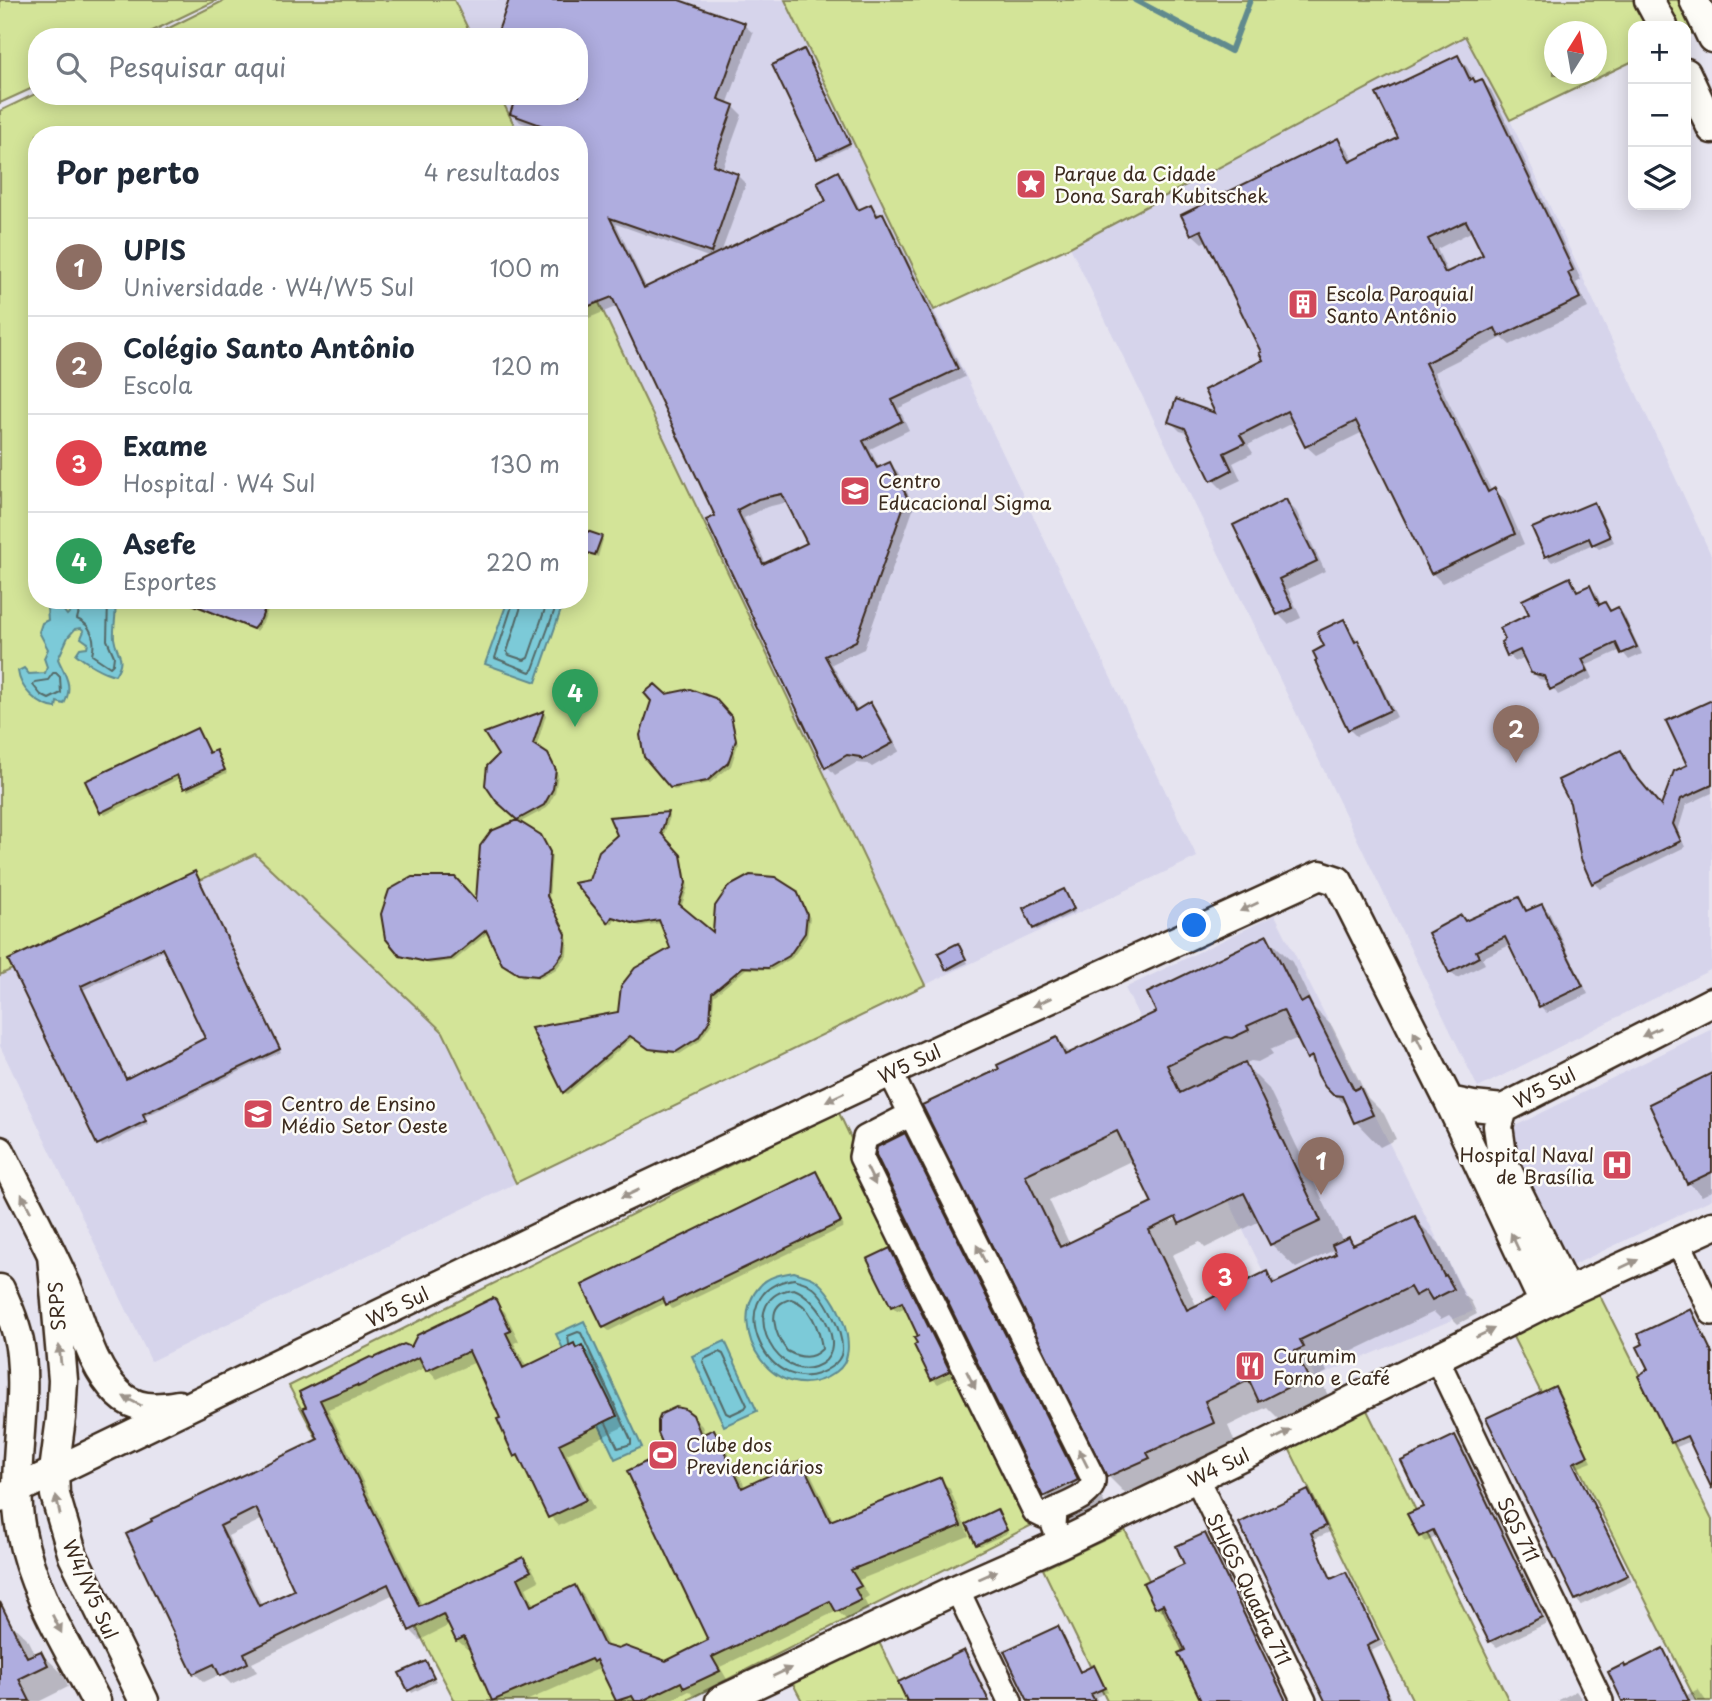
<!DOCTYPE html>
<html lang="pt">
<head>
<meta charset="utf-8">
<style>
	:root { --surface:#fff; --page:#f6f6f7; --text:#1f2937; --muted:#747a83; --line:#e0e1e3; --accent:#d1495b }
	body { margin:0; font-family:"Playpen Sans",sans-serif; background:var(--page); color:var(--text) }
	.controls { position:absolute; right:21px; top:21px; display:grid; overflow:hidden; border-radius:14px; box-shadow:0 4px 18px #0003 }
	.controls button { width:63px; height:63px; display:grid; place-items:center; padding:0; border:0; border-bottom:2px solid var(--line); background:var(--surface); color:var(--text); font:35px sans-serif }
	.compass { position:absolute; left:1544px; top:21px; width:63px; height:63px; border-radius:50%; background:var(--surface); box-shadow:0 4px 18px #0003; rotate:11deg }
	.you { position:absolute; left:1195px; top:926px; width:24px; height:24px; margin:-18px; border:5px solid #fff; border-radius:50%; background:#1a73e8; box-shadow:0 0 0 10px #1a73e833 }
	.badge { display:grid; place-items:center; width:46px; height:46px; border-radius:50%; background:var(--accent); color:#fff; font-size:23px; font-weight:700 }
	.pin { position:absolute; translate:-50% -58px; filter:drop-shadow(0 2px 4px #0008) }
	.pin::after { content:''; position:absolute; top:37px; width:24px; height:21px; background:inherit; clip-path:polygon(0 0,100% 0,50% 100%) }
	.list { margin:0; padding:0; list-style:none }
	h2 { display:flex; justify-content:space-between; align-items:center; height:91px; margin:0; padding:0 28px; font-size:30px }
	h2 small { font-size:23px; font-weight:400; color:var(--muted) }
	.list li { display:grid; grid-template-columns:46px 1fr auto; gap:21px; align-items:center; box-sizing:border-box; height:98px; padding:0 28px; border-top:2px solid var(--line) }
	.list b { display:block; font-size:26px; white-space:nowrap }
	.list p { margin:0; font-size:23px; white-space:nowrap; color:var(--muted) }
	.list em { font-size:23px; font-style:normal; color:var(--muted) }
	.icon { flex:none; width:38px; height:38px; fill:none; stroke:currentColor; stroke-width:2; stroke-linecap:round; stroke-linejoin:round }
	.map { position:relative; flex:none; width:1712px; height:1701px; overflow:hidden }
	.search { position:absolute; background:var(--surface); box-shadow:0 4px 18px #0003; left:28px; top:28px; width:560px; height:77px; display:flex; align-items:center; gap:18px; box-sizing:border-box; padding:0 24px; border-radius:28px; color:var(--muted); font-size:26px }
	.panel { position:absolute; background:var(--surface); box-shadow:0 4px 18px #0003; left:28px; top:126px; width:560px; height:483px; border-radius:28px }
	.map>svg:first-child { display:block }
</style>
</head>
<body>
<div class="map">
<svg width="1712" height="1701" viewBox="0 0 1712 1701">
	<rect width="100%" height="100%" fill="#e6e4f0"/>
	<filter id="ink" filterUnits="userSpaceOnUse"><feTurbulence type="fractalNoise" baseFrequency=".0143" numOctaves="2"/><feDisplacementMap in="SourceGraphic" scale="14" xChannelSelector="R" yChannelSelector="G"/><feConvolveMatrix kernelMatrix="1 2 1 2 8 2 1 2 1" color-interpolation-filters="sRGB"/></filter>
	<g filter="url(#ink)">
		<path fill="#d6d4eb" d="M454,0h331l412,857 -272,128 -346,-724v-126h-60l-19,-39h79v-59h-107z
			M1465,35l45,85 202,437v412l-234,119 -408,-841z
			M254,854l189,178 73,151 -365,178 -151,-315v-71z
			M1275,915l198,396 -158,67 -190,-390z
			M1712,1029v170l-143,68 -64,-136z"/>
		<path fill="#d3e498" stroke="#87875b" stroke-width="2" fill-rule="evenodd" d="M0,0h217l-77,37h-103v49l-37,17z
			M225,0h229l18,37h-321z
			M785,0h927v23l-26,13v-10h-53v35l-123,59 -45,-84 -395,211 -136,63zM1554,32h42v42h-42z
			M37,93v3h463l19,39h-482v465h542v-339l346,724 -409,198 -73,-151 -188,-178 -255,121v-864z
			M838,1111l196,413 -349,177h-230l-166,-315z
			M1597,1290l115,230v181h-16l-185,-368z
			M1363,1402l146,299h-96l-128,-261z
			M1125,1530l82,171h-100l-64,-132z
			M877,1638l31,63h-106l-11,-21z"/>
		<path fill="#7bcad8" stroke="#618a8e" stroke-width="2" d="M76,600h36l3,3c2,12 -2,23 -1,35 2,17 13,18 1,37 -11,-2 -30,-13 -39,-21l4,-6 7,-1 1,-4 -7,-5 3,-7 -3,-3 -6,1 -7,8 -10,22c7,16 16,27 6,45l-7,-2 -1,6c-18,-2 -36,-19 -38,-37l6,-3 5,6 16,-1 2,-6 -3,-9 4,-9 -9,-17 3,-9 6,-3 -1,-12 13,-2 7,9 5,-5z
			M508,600h44l11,4 -27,78 -51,-18z
			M794,1272c6,2 15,4 20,7 23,16 50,74 22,93 -60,42 -114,-45 -76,-86 8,-10 22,-12 34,-14z
			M584,1321l58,126 -27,12 -59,-125z
			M725,1341l32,70 -33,15 -32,-70z"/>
		<path fill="#0003" fill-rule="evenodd" d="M511,0h164l69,25 9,8 -26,72 7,2 8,8 -20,55 15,5 9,9 -25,69 107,-52 10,-27 8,8 15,29 10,-5 19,18 75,153 -66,31 10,22 -39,19 10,20 9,-5 9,8 16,35 -50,142 -32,15 26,47 12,-6 8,8 22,38 -28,16 -4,-3 -12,-1 -21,12 -8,-9 -110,-249 -99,-211 -39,16v-187h-22l-37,-13 -8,-9 67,-17v-59zM616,224l95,34 -64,31zM788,502l21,42 -43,20 -22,-46 23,-11z
			M804,51l47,95 -30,14 -3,-2z
			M1457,57l10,10 9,16 5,-2 10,9 90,190 -5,3 12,25 -78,37 -8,-7 -68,34 58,120 3,-2 10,10 19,44 -82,39 -10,-10 -69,-141 -47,23 -10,-9 -12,-24 -46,23 5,8 -20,10 8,17 -19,9 -9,-9 -22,-46 -11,-3 -10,-10 48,-5 47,-55 -2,-9 -55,-112 -6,3 -10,-9 146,-94 10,9 6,13 46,-23zM1473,231l12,25 -37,17 -11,-24z
			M1286,501l10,10 29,60 -37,18 13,29 -13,6 -10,-10 -43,-89z
			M1594,504l5,5 15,33 -15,7 -6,-5 -41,18 -6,-6 -12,-27z
			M601,537l2,3 -5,17 -16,-7z
			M1569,579l10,13 10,-5 7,6 6,13 3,-2 7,8 6,-3 6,6 18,39 -13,6 -8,-10 -34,15 6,13 -35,17 -10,-14 -9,-2 -7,-7 -7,-15 -10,5 -6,-7 -6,-13z
			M210,600h62l-9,22 -7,9 -43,-17 -3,-3z
			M1344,621l20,28 33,68 -41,19 -7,-7 -23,-82z
			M666,696l48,4 19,21 5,23 -7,22 -21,17 -36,7 -3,-3z
			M1712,702v91l-26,12 -8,26 7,16 -85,42 -6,-6 27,-131 6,6 10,20 25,31 27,-43z
			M544,713l2,2 -10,33 14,11 8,16 -3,18 -8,15 -28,15 25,17 8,16 -3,44 19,39 -1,16 -11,14 -15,9 -19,-1 -15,-11 -18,-34 -35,29 -24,3 -25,-6 -4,-3 77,-51 14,-72 28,-11 -23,-21 3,-45 -13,-21z
			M197,730l13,25 6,-3 3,3 8,18 -39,18 -8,-13 -75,37 -3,-3z
			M668,814l2,3 -7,20 20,23 5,27 -7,21 33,28 85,-40 11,22 -3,19 -15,21 -20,12 -26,-1 -32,27 -2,27 -12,18 -20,13 -27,-3 -19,-14 -67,57 -3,-2 55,-79 53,-64 -10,-26 -22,3 -25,-7 -3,5 -35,-40 13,-2 29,-47 -8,-17z
			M197,876l84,176 -137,65 4,7 -46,23 -92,-187zM165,950l43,89 -81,42 -44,-91z
			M1066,894l9,18 -38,18 -3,-2z
			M1519,899l10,13 13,-6 7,6 39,82 -41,19 -7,-7 -30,-61 -28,13 3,6 -28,14 -7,-7 16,-49z
			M1267,937l25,25 22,46 18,18 36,72 16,16 12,25 -16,8 -24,-25 -5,-12 -25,-24 -28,-48 -28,12 3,4 -15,8 -7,-1 -7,3 25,25 74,153 6,-3 7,7 58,-28 25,25 25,52 7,6 6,13 -19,10 -9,-9 -8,4 -7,-7 -110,53 3,7 -8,4 12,26 -46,23 -18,-18 -39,19 9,21 -104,54 -25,-25 -184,-371 77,-35 55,-31 15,15 87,-41zM1133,1160l21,44 -84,41 -21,-45zM1185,1215l-14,7v-4zM1260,1221l11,23 25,24 40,-19 3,6 -61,29 -11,-11 -70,34 -25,-52 28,-13 5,6z
			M960,948l8,15 -18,8 -3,-2z
			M1712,1075v116l-10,5 -13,-13z
			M905,1135l31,32 173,345 -33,15 -32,-31z
			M816,1174l5,4 23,49 -172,82 -5,-7 -58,29 -5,-4z
			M890,1250l5,5 55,114 -18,8 -12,-40 -14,-30 -9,4 -5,-5z
			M495,1302l10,10 14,29 -5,2 13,25 47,-23 4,4 4,-2 10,9 33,70 -58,28 27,55 -35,17 -9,-10 -24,-50 -10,-10 -17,-36 4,-1 -27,-57 -39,17 -11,-12 -58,28 -1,-1 -39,15 95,198 100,-48 9,9 7,13 -13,7 9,19 40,-20 9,9 25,52 57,15 44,-22 -41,-188 23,-37 10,10 3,9 8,-4 10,10 23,48 55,-26 9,9 24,50 106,-43 10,10 19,47 -110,44 10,16 -5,3 5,11 -22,10 -10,-9 -117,56 8,14 -33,16 -6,-6 -19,10h-52l-17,-33 -75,33h-32l-23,-53 -4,1 -10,-9 -7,-15 -30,15 -10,-10 -16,-36 -142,69 5,9 -26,12 -10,-10 -17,8 -10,-9 -66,-138 192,-95 -19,-48 110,-43zM263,1519l33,71 -33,17 -35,-71z
			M1691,1311l4,5 17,35v136l-21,-46 -14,6 -5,-5 -22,-73z
			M952,1372l2,4 -16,8 -4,-4z
			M1555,1388l5,5 32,69 -15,6 55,113 -51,24 -5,-6z
			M1454,1437l7,6 86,180 -50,24 -7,-6 -52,-105 -12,6 -6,-6 5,-28z
			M1308,1492l5,5 17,35 -16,7 19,41 13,-6 5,5 32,66 -12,6 21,48 -1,2h-64l-85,-177z
			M996,1511l12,22 -28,13 -3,-2z
			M1204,1535l6,5 77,161h-84l-15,-51 -21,-41 -5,3 -5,-5z
			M0,1619l7,1 22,21 7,14 5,-2 22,21 5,13 -28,14h-40z
			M1058,1628l24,46 12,-7 4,4 10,21 -12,5 2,4h-68z
			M1662,1650l25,45 11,-6 8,12h-82l2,-33z
			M963,1652l6,5 21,44h-81z
			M426,1663l10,18 -24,12 -11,-19z
			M1576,1691l7,10h-26z"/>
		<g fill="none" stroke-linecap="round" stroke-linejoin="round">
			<path stroke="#556a68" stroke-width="2" d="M82,600l-5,19c15,6 19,21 15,36l18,12 3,-3 1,-8 -7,-16 1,-40
				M514,600l-19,58 35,14 3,-3 22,-60 -1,-9
				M523,600l-16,52 2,3 15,5 4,-2 17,-49v-9
				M53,673h3l4,4 1,16 -12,6 -8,-4 -8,-10 2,-3 13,-2z
				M794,1279c5,2 11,3 15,6 16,9 34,47 33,65 0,7 -6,14 -11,17 -60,43 -117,-77 -37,-88z
				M794,1289c25,9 59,64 21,78 -43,15 -80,-73 -21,-78z
				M791,1299c19,5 29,31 31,50 -11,11 -22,9 -35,2 -11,-15 -24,-46 4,-52z
				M569,1344l-1,-8 10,-4 3,1 50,107v4l-13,4 -12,-25
				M719,1352l4,2 24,51 -2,3 -15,7 -4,-2 -23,-51 1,-3z"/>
			<path stroke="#618a8e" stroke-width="6" d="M1135,0l96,51 19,-51"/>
		</g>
		<path fill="#afaddf" stroke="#3b2a1e" stroke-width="2" fill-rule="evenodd" d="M509,0h170l66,23 -27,76 16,6 -21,60 25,9 -27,79 -101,-35 34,70 182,-87 -9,-19 21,-11 20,39 13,-6 6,12 6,-3 75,156 -66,31 10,21 -39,20 14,27 13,-6 17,35 -51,144 -31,15 30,55 15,-9 23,41 -31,17 -2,-3 -13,-2 -22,13 -119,-248 9,-4 -103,-219 -33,13v-175h-11l-58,-21 6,-18h63v-59h-83zM782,494l25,49 -44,21 -26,-54 21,-11z
			M804,49l46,94 -33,16 -45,-94z
			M1458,55l12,25 3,-2 2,4 7,-3 91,191 -5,3 12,25 -81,39 -4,-9 -70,35 63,129 7,-4 20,46 -84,40 -75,-153 -51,26 -18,-36 -47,24 5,8 -21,10 8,17 -21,11 -26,-53 -17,-6 8,-23 39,14 -11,-23 59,-30 -4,-7 2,-1 -60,-122 -10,5 -10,-20 157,-77 12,24 48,-24 -22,-44zM1466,221l17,34 -38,18 -17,-34z
			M1286,499l31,62 -38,18 14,29 -16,7 -44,-90z
			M1594,502l16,35 -18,8 -3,-7 -44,19 -13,-29z
			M587,531l15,5 -7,19 -15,-4z
			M1570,577l7,14 13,-6 9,20 6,-3 5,9 8,-4 19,40 -16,7 -5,-11 -34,16 6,12 -38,19 -6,-14 -13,-3 -11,-23 -13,6 -6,-14 4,-3 -5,-11 29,-14 -7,-14z
			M182,600h86l-7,19 -8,10z
			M1344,619l11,23 3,-2 33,70 -43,20 -33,-69 2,-1 -4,-8 11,-6 -7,-14z
			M655,684l11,10 24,-5 25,9 16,18 5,24 -8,23 -21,18 -37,7 -26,-31 -4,-22 11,-34 -7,-8z
			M1712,700v85l-31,14 -8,25 8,17 -89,43 -11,-25 -11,-56 -12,-23 63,-30 10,20 30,36 13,-35 13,-6 -21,-44z
			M544,711l-11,33 15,10 8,16 -3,19 -9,16 -27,15 24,15 9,17 -3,44 19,38 -2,18 -11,15 -16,9 -19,-2 -16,-10 -16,-34 -35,29 -25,3 -26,-6 -15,-18 -4,-24 8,-24 23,-13h43l21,23 4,-54 11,-15 26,-11 -21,-19 -11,-16 2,-19 11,-11 -14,-22z
			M197,728l12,25 7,-3 9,20 -41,19 -7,-14 -77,38 -15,-32z
			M668,812l-7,21 20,22 5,28 -7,21 34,28 2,-26 13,-19 22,-12 25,2 22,14 10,23 -2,19 -16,23 -21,12 -25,-1 -31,26 -2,27 -12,18 -22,14 -27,-3 -19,-13 -67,57 -32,-65 87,-16 3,-26 14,-18 35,-20 -11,-28 -23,4 -24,-7 -4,6 -34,-40 15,-3 10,-29 18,-16 -8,-18z
			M195,871l85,178 -137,65 3,7 -49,24 -89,-185zM162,948l43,90 -79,41 -45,-93z
			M1064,889l10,20 -41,20 -10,-21z
			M1519,897l7,14 16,-7 41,82 -44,21 -34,-70 -29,14 3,6 -30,16 -21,-40 33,-18 4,6z
			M1267,935l34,68 7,-4 46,91 6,-3 13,28 -19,8 -12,-27 -9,-1 -8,-8 -7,-12 -6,-19 -5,3 -24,-49 -36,16 2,4 -17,8 -6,-1 -59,28 13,28 65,-31 76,159 -51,24 -26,-52 -65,31 -3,-7 -27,13 38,80 80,-39 6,13 63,-30 -4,-9 17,-8 4,8 62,-29 29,60 2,-1 8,14 -22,11 -6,-10 -11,6 -5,-9 -110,53 4,7 -9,4 13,26 -49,25 -10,-22 -44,21 9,22 -67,30 3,5 -43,19 -185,-372 77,-36 -2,-4 60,-28 8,18 91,-43 -9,-19zM1117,1131l35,72 -92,44 -35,-72z
			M958,943l8,16 -20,11 -8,-17z
			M1712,1073v99l-25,12 -38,-80z
			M905,1133l173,347 -35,17 -167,-342 1,-8z
			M816,1171l25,51 -175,83 -3,-7 -60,30 -21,-43z
			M890,1248l60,123 -19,9 -17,-35 3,-2 -3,-5 4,-2 -16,-34 -11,5 -24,-48z
			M493,1298l3,2 15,31 -5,2 17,35 51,-25 2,5 6,-3 35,71 -58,28 27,56 -38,18 -30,-63 -4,2 -17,-38 3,-1 -31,-67 -43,20 -7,-14 -61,30 -1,-2 -37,15 99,206 104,-49 8,14 -13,7 13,28 44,-21 29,60 14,4 7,-3 41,15 42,-21 -81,-169 39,-19 -8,-19v-12l3,-7 15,-7 9,2 8,6 8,20 13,-6 28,59 59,-28 29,61 111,-44 20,49 -110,44 10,16 -6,3 6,11 -25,12 -6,-11 -118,56 8,14 -36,17 -3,-6 -39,19h-7l-3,-5 -16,5 -20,-41 -3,2 -2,-3 -99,42 -28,-64 -8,4 -13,-27 -34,17 -21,-47 -144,69 4,10 -28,13 -6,-12 -21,10 -67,-140 26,-13 -1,-2 167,-80 -15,-31 3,-1 -7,-15 71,-35 4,1 30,-14 7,3 6,-12zM256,1508l38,82 -35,16 -39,-80z
			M1691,1309l21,44v136l-25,-53 -16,7 -33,-67 10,-7 -11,-22 6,-3 -5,-10z
			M1555,1386l33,70 -15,7 55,112 -53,25 -89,-182z
			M1455,1435l87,182 -53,25 -56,-112 -14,7 -12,-23 16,-7 -22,-46z
			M1308,1490l18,36 -15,7 20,46 15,-7 33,68 -12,6 21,47 -1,1 3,7h-65l-86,-178z
			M997,1509l10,21 -31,15 -10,-21z
			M1205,1533l65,135 16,33h-85l-23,-48 7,-3 -22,-46 -8,4 -12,-25 41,-19 -8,-18z
			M0,1602l27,55 14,-6 7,14 -29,14 11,22h-30z
			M1058,1626l22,46 14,-7 11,23 -14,6 4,7h-67l-24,-50z
			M1663,1648l26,53h-67l-14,-29 16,-8 1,3z
			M964,1650l25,51h-82l-9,-19z
			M426,1661l8,16 -26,14 -9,-18z"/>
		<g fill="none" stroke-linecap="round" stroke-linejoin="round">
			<g stroke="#3b2a1e" stroke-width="28">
				<path id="minor" d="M890,1072l203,406c2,18 -25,25 -38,32l-1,16 7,17
					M911,1114l-46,24 -4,19 174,355 8,4 12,-6
					M1678,1241l34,72
					M1436,1357l165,344
					M1196,1477l108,224
					M957,1589l53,112"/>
			</g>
			<g stroke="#3b2a1e" stroke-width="33">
				<path id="major" d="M1649,0l14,26
					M1694,0l18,38
					M1686,73l26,56
					M1449,1101l24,5 30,3 209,-107
					M1503,1109l-5,17 5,36 64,130
					M0,1151c22,45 47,90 67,136 15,34 23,79 51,106 17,17 38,16 60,12
					M52,1255l11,125 -2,38 -7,53 1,24 18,61 71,145
					M0,1289c10,21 19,43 21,66 6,59 -11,117 0,176 11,61 47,116 75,170
					M0,1498l564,-273 326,-153 430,-197 18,6 111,220 95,202
					M720,1701l237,-112 104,-46 197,-95 309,-156 145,-66"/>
			</g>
			<use href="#minor" stroke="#fdfcf7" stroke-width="23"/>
			<use href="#major" stroke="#fdfcf7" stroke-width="28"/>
		</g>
		<defs><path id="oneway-solid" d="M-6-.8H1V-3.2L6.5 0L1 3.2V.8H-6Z" transform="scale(1.75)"/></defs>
		<g fill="#9c938a">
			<use href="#oneway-solid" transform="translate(1249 907) rotate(155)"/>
			<use href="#oneway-solid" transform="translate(1042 1002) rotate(155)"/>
			<use href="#oneway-solid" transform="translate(1651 1032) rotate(154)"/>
			<use href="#oneway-solid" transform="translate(1418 1040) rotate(-117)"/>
			<use href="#oneway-solid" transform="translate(835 1097) rotate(155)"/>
			<use href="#oneway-solid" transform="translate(871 1176) rotate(64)"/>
			<use href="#oneway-solid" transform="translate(630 1194) rotate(155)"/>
			<use href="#oneway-solid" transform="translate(26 1203) rotate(-117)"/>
			<use href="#oneway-solid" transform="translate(1515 1242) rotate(-115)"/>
			<use href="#oneway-solid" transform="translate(981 1254) rotate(-117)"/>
			<use href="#oneway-solid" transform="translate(1629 1264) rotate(-25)"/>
			<use href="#oneway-solid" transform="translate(1485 1333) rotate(-26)"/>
			<use href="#oneway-solid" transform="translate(60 1355) rotate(-96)"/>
			<use href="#oneway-solid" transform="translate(971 1380) rotate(64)"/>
			<use href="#oneway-solid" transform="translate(132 1401) rotate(-153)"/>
			<use href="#oneway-solid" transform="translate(1282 1435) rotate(-27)"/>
			<use href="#oneway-solid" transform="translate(1083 1458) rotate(-117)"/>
			<use href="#oneway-solid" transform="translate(58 1505) rotate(-102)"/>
			<use href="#oneway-solid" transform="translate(988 1575) rotate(-24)"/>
			<use href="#oneway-solid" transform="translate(57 1624) rotate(63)"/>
			<use href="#oneway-solid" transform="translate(782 1672) rotate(-25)"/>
		</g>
	</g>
	<defs>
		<g id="sight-square" transform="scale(1.575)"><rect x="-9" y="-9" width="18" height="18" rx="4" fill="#d1495b" stroke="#fdfcf7"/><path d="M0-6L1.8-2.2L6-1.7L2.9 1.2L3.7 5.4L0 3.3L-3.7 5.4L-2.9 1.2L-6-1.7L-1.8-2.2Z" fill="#fff"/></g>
		<g id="building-square" transform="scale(1.575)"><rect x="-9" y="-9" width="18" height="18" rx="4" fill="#d1495b" stroke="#fdfcf7"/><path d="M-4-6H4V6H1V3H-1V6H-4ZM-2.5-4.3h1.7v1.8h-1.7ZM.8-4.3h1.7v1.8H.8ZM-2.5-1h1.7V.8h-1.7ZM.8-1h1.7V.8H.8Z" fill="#fff"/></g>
		<g id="school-square" transform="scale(1.575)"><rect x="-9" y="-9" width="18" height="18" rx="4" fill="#d1495b" stroke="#fdfcf7"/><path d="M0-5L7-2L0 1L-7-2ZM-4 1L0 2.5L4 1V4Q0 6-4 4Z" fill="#fff"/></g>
		<g id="hospital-square" transform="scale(1.575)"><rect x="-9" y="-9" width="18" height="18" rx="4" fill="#d1495b" stroke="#fdfcf7"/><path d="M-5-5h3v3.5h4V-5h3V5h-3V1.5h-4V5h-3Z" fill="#fff"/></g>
		<g id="restaurant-square" transform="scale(1.575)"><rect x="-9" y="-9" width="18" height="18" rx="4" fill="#d1495b" stroke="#fdfcf7"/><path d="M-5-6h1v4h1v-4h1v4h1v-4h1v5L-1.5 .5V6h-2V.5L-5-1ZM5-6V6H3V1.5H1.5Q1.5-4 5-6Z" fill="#fff"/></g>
		<g id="stadium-square" transform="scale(1.575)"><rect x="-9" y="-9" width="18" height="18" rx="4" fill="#d1495b" stroke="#fdfcf7"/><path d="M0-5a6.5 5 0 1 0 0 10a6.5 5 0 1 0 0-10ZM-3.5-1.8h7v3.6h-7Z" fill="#fff"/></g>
	</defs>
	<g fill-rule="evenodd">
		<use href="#sight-square" x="1031" y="184"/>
		<use href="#building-square" x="1303" y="304"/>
		<use href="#school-square" x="855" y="491"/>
		<use href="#school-square" x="258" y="1114"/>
		<use href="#hospital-square" x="1617" y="1165"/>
		<use href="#restaurant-square" x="1250" y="1366"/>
		<use href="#stadium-square" x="663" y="1455"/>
	</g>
	<g text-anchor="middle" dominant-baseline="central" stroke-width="5" stroke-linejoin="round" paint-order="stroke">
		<g font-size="19" fill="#3b2a1e" stroke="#fdfcf7" text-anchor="start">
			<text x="1054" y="173">Parque da Cidade<tspan x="1054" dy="22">Dona Sarah Kubitschek</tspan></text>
			<text x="1326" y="293">Escola Paroquial<tspan x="1326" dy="22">Santo Antônio</tspan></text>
			<text x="878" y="480">Centro<tspan x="878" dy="22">Educacional Sigma</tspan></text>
			<text x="281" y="1103">Centro de Ensino<tspan x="281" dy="22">Médio Setor Oeste</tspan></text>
			<text x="1594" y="1154" text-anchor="end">Hospital Naval<tspan x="1594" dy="22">de Brasília</tspan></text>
			<text x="1273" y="1355">Curumim<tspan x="1273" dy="22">Forno e Café</tspan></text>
			<text x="686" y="1444">Clube dos<tspan x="686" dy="22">Previdenciários</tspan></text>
		</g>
		<g font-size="19" fill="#3b2a1e" stroke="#fdfcf7">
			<text transform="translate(909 1063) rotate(-25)">W5 Sul</text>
			<text transform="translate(1544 1087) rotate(-27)">W5 Sul</text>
			<text transform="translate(56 1306) rotate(-94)">SRPS</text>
			<text transform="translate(397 1306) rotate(-26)">W5 Sul</text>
			<text transform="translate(1218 1467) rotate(-26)">W4 Sul</text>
			<text transform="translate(1519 1529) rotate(64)">SQS 711</text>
			<text transform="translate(91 1589) rotate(66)">W4/W5 Sul</text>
			<text transform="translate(1250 1589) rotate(64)">SHIGS Quadra 711</text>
		</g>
	</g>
</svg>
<div class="controls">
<button>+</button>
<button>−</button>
<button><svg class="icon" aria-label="layers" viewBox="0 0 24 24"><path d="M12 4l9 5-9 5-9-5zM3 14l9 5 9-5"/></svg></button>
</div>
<svg class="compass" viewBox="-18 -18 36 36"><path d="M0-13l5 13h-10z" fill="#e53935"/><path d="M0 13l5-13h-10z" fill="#747a83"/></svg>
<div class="you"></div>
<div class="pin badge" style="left:1321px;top:1195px;background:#8d6e63">1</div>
<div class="pin badge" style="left:1516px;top:763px;background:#8d6e63">2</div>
<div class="pin badge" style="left:1225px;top:1311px;background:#e0444e">3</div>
<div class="pin badge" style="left:575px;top:727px;background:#2e9e5b">4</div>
<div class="search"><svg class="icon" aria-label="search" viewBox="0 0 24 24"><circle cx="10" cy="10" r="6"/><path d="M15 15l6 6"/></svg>Pesquisar aqui</div>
<section class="panel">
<h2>Por perto<small>4 resultados</small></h2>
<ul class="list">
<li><span class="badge" style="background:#8d6e63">1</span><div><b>UPIS</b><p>Universidade · W4/W5 Sul</p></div><em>100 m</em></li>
<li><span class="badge" style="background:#8d6e63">2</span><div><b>Colégio Santo Antônio</b><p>Escola</p></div><em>120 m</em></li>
<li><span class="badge" style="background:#e0444e">3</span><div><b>Exame</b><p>Hospital · W4 Sul</p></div><em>130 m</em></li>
<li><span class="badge" style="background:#2e9e5b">4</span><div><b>Asefe</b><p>Esportes</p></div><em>220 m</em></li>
</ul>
</section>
</div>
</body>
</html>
